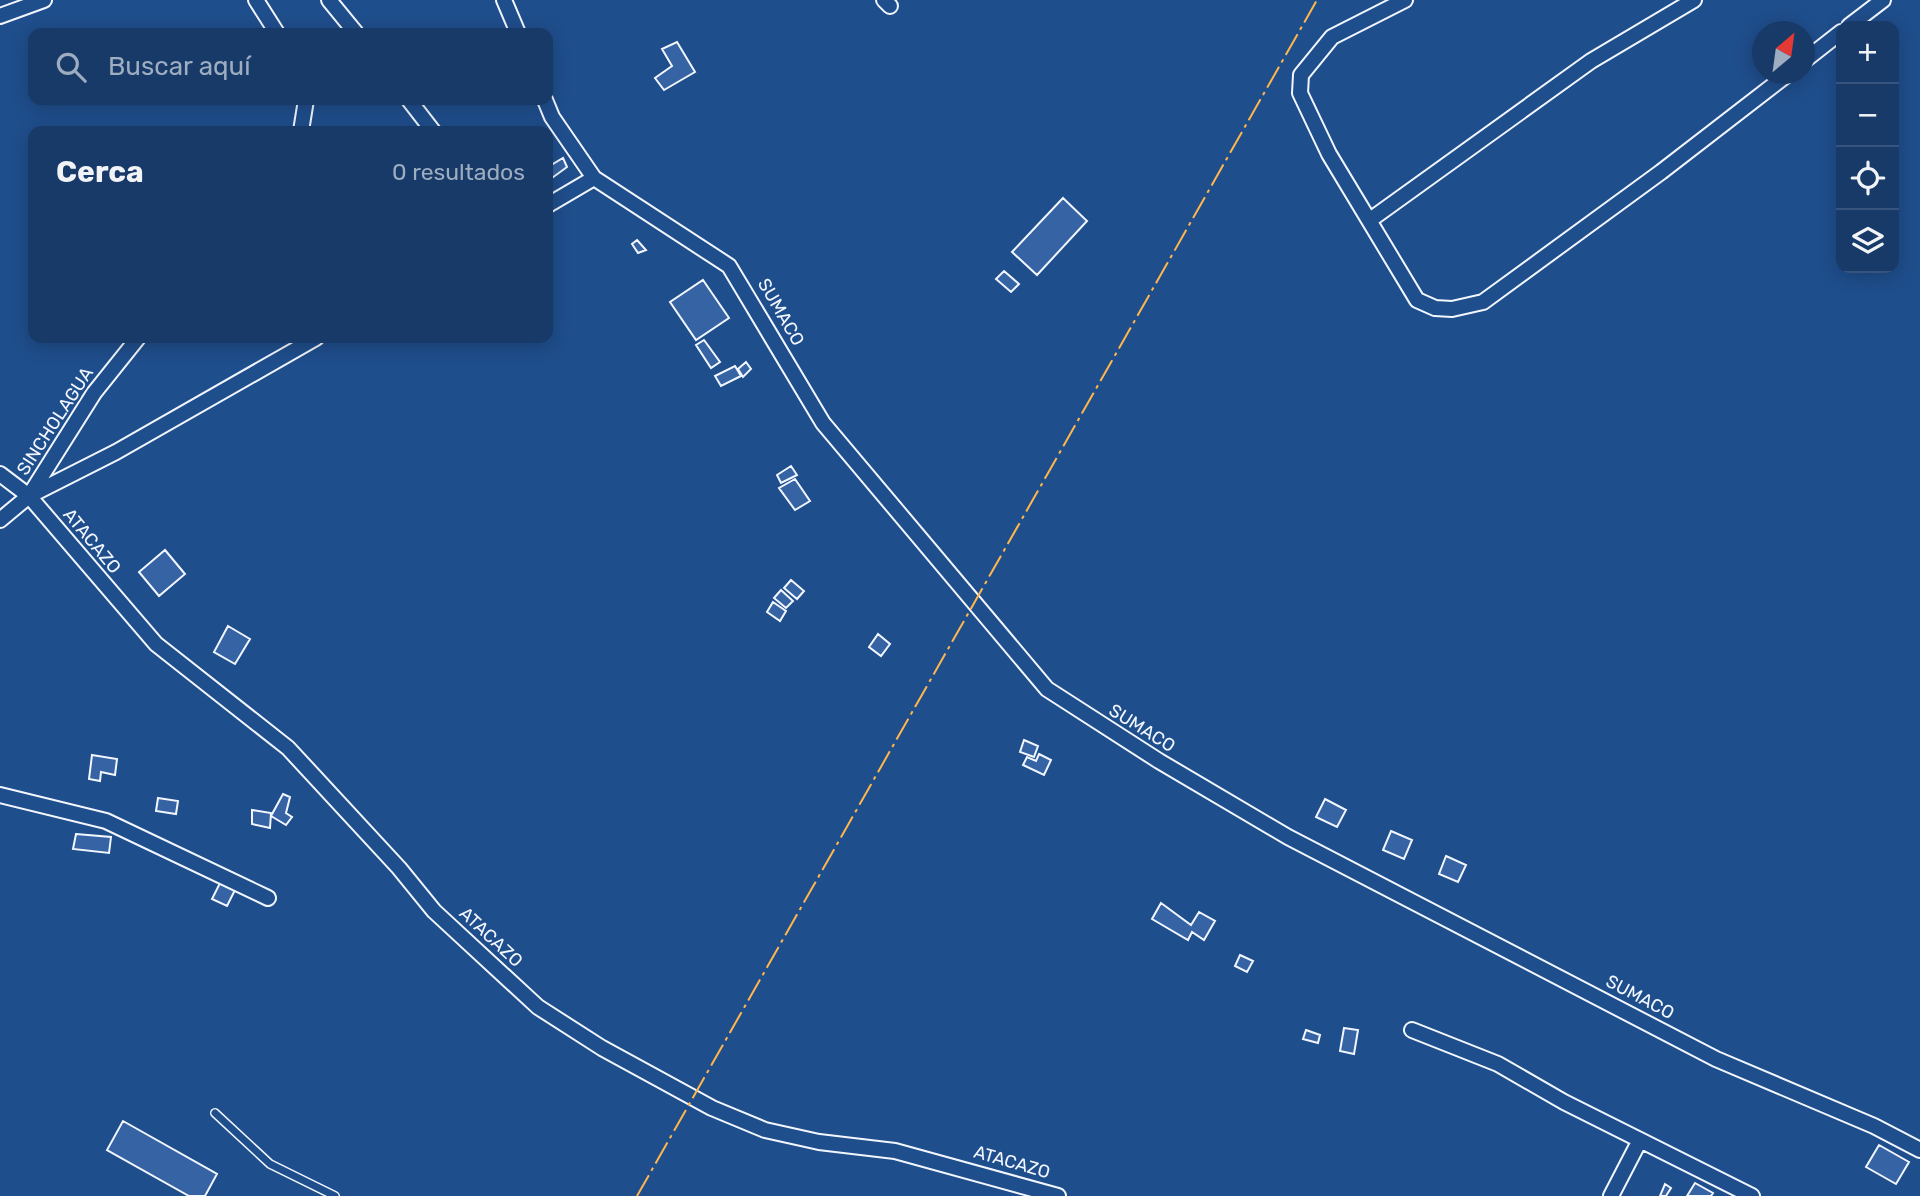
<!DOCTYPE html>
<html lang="es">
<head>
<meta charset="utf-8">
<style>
	:root { --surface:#173a69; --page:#20416f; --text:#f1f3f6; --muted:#9eadc0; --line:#36547d }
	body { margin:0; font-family:Rubik,sans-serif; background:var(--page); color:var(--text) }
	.controls { position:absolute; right:21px; top:21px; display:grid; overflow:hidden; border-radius:14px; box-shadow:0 4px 18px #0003 }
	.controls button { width:63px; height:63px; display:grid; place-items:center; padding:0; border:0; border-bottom:2px solid var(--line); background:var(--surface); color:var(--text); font:35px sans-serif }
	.compass { position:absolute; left:1752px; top:21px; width:63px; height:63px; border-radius:50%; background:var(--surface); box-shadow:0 4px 18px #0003; rotate:29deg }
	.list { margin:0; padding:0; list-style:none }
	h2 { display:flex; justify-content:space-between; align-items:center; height:91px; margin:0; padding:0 28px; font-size:30px }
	h2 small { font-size:23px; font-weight:400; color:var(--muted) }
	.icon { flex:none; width:38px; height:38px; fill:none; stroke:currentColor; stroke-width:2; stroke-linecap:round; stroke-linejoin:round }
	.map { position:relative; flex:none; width:1920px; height:1196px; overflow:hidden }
	.search { position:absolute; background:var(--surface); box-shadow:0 4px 18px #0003; left:28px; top:28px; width:525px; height:77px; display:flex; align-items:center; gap:18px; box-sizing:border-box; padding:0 24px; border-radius:14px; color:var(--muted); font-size:26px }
	.panel { position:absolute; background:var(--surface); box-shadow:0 4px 18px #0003; left:28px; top:126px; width:525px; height:217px; border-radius:14px }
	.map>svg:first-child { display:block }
</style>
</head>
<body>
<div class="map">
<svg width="1920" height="1196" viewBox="0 0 1920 1196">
	<rect width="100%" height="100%" fill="#1f4e8c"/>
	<path fill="#3563a3" stroke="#f2f6ff" stroke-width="2" d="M677,42l18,30 -31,18 -9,-12 17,-12 -10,-17z
		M563,158l4,9 -15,11 -4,-11z
		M1063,198l24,23 -50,54 -25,-23z
		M637,240l9,10 -8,3 -6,-9z
		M1004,271l15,13 -8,8 -15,-13z
		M703,280l26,38 -33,22 -26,-38z
		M704,340l16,22 -9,6 -15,-23z
		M746,362l5,7 -8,8 -5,-8z
		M735,366l6,10 -20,10 -6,-10z
		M791,466l6,9 -16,8 -4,-8z
		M795,479l15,22 -15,9 -16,-22z
		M165,550l20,24 -26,22 -20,-24z
		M791,580l13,11 -7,8 -13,-11z
		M781,590l12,11 -7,7 -12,-10z
		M773,602l13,9 -6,10 -13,-9z
		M228,626l22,13 -15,25 -21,-12z
		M878,634l12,10 -9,12 -12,-9z
		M1024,740l14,6 -4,11 -14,-5z
		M1039,754l12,6 -7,15 -21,-10 4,-8 9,4z
		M92,755l25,4 -2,16 -14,-3 -1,9 -11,-2z
		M283,794l7,3 -4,16 6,4 -6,8 -15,-9z
		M158,798l20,3 -2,13 -20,-3z
		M1325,799l21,11 -9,17 -21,-10z
		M252,810l19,3 -1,15 -18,-4z
		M1391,831l21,9 -8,19 -21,-9z
		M76,834l35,3 -2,16 -36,-4z
		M1446,856l20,9 -8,17 -19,-8z
		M222,879l15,7 -10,20 -15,-7z
		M1161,903l30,22 8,-13 16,9 -11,19 -12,-8 -4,8 -36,-21z
		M1240,955l13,6 -6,11 -12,-6z
		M1344,1028l14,2 -4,24 -14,-3z
		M1306,1030l14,5 -2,8 -15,-4z
		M123,1121l94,53 -12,22h-16l-82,-46z
		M1879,1145l30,17 -13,22 -30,-17z
		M1695,1183l18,10 -2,3h-24z
		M1665,1184l6,4 -5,8h-6z"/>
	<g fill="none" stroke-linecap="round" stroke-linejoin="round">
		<g stroke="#f2f6ff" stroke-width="10">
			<path id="service" d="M215,1113l55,51 65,32"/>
		</g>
		<g stroke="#f2f6ff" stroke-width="18">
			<path id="minor" d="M256,0l21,33
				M329,0l27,33
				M504,0l14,33
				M884,0l6,6
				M1405,0l-73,37 -31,38 -1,18 29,61 88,146 18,8 17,1 31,-7 178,-130 127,-98
				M0,16l44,-16
				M1849,26l34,-26
				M1804,61l37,-29
				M409,100l24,31
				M545,100l7,17 42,61 135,88 94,157 224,266 112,72 129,76 428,222 158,67 46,24
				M301,131l5,-31
				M548,205l46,-27
				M1370,220l221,-159 103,-61
				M0,474l29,22 127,148 132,104 111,120 35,43 104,96 64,41 110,60 53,22 54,12 76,9 163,45
				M29,496l87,-44 200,-114
				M0,520l29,-24 65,-103 44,-55
				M0,795l106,26 162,77
				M1412,1030l86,34 66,38 188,94
				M1611,1196l29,-56"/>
		</g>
		<use href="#service" stroke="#1f4e8c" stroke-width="7"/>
		<use href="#minor" stroke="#1f4e8c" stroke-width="14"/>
		<path stroke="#ffb74d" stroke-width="2" stroke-dasharray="24 5 3.5 5" stroke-linecap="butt" d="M637,1196l680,-1196"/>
	</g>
	<g text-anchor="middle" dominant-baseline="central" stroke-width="5" stroke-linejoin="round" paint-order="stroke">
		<g font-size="18" fill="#f2f6ff" stroke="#1f4e8c">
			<text transform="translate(781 312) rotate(60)">SUMACO</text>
			<text transform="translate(55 421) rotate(-57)">SINCHOLAGUA</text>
			<text transform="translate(92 541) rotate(50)">ATACAZO</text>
			<text transform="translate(1142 728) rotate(32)">SUMACO</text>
			<text transform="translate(491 937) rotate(43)">ATACAZO</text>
			<text transform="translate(1640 997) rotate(28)">SUMACO</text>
			<text transform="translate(1012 1162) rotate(16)">ATACAZO</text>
		</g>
	</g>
</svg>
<div class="controls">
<button>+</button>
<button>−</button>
<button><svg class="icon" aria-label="locate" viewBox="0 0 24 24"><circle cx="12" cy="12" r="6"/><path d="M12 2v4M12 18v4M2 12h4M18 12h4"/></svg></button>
<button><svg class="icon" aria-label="layers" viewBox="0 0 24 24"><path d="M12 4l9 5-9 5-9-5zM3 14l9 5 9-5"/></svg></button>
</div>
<svg class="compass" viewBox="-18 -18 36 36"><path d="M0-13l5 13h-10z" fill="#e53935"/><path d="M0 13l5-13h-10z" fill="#9eadc0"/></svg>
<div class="search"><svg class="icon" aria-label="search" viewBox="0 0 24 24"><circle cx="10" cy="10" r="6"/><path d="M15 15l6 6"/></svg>Buscar aquí</div>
<section class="panel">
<h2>Cerca<small>0 resultados</small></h2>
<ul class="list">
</ul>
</section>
</div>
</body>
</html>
